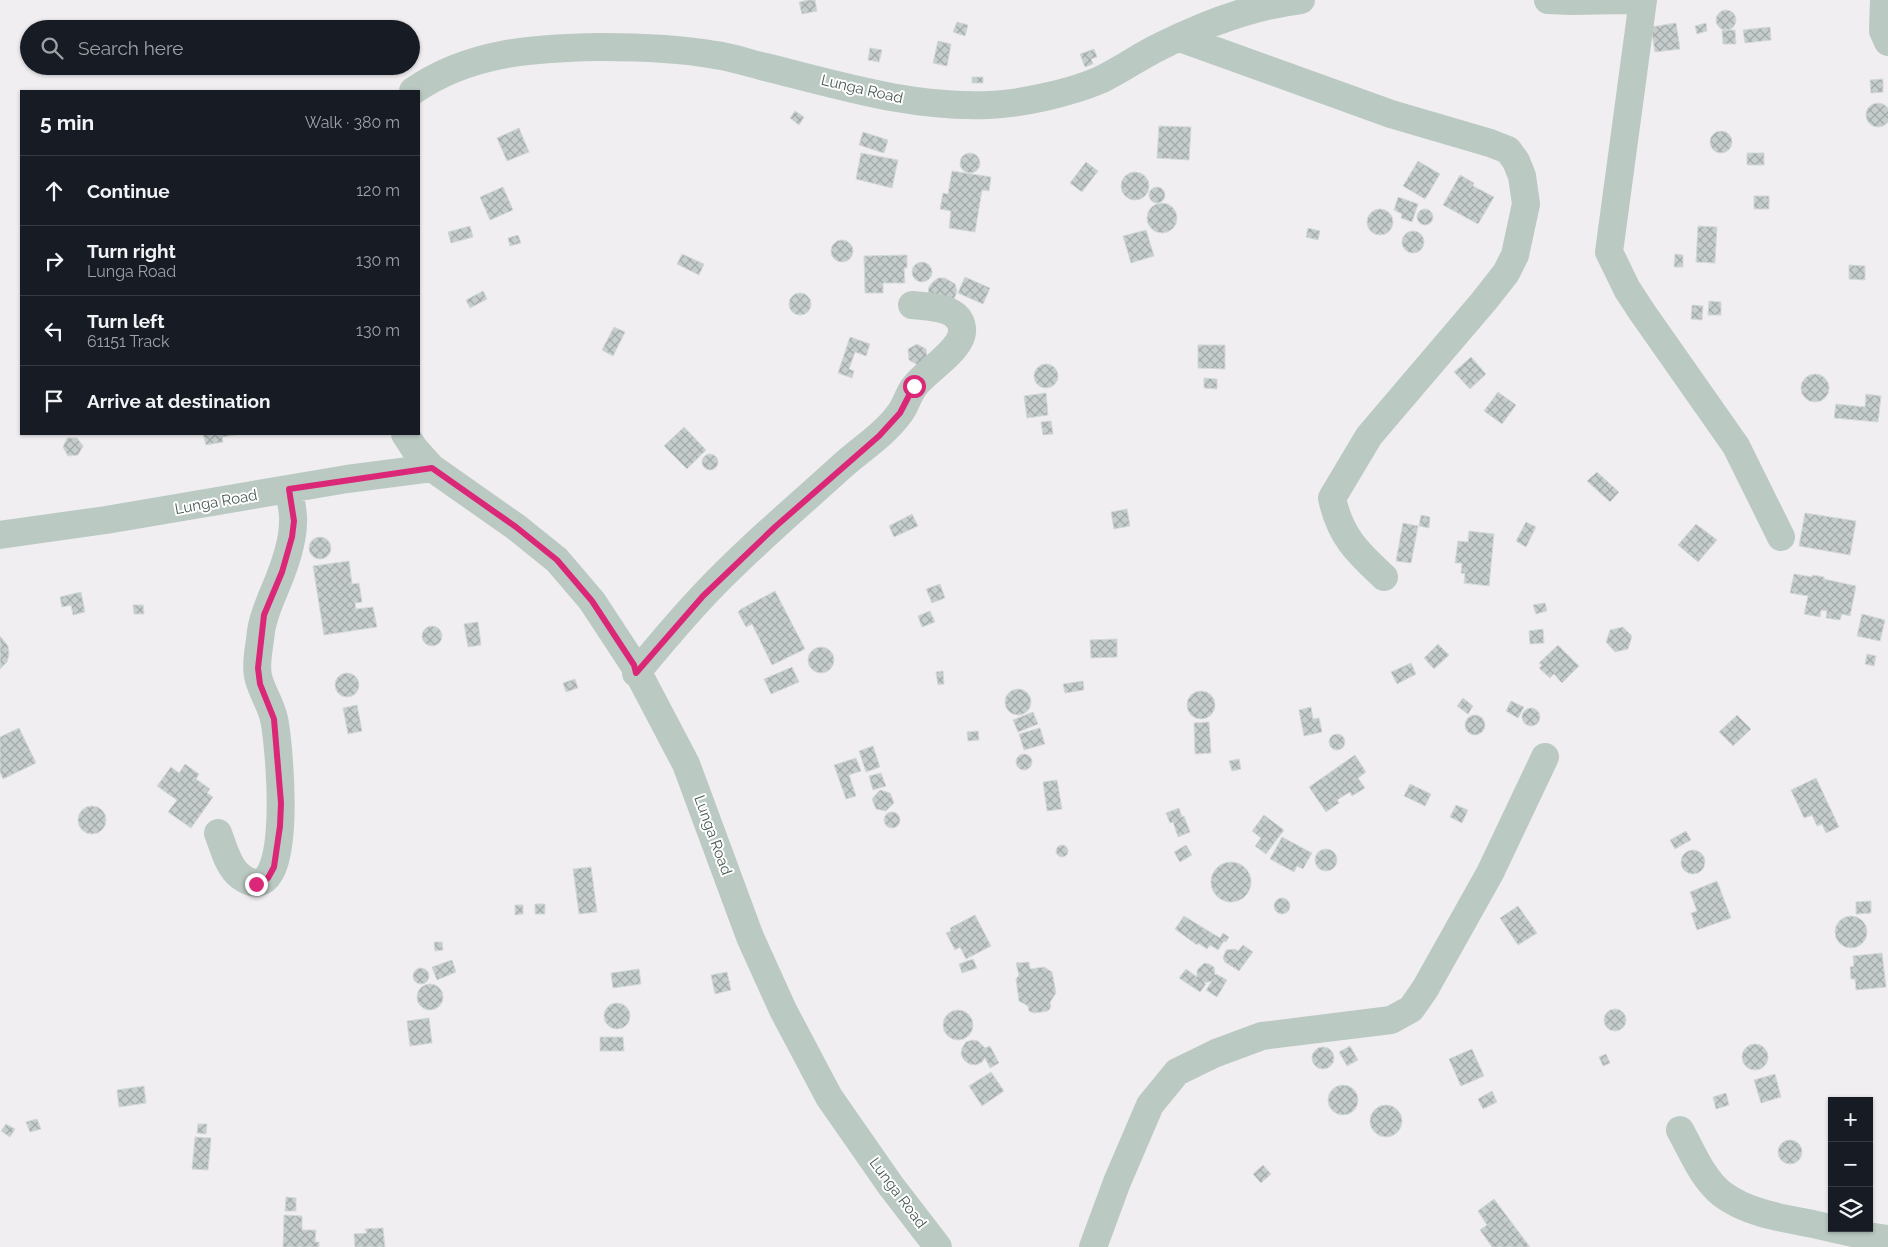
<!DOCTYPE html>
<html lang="en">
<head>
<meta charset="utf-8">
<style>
	:root { --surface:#171b24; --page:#20242c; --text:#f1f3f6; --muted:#9ea1a6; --line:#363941 }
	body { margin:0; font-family:Raleway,sans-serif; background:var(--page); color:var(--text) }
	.controls { position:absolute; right:15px; bottom:15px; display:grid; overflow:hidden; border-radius:0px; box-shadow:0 1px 4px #0004 }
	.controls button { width:45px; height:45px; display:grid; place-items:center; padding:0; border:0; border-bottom:1px solid var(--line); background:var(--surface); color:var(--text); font:25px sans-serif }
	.stop { position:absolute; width:15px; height:15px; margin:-11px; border:4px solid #db2777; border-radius:50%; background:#fff }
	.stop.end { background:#db2777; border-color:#fff; box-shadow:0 1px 5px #0008 }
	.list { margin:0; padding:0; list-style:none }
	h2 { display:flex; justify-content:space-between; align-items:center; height:65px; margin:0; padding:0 20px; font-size:21px }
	h2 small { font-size:16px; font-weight:400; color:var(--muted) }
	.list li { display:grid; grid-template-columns:32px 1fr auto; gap:15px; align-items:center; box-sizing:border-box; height:70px; padding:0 20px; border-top:1px solid var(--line) }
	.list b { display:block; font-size:19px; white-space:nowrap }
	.list p { margin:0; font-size:16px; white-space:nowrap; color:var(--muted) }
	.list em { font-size:16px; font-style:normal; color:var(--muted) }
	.icon { flex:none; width:28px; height:28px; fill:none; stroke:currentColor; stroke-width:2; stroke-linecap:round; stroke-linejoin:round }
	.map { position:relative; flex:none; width:1888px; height:1247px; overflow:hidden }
	.search { position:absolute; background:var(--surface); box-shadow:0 1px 4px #0004; left:20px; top:20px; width:400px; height:55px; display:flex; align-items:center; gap:12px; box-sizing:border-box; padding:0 18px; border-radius:28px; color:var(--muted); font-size:19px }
	.panel { position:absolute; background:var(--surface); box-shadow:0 1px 4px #0004; left:20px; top:90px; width:400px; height:345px; border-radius:0px }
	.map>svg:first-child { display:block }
</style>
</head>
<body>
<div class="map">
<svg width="1888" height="1247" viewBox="0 0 1888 1247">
	<defs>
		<pattern id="building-cross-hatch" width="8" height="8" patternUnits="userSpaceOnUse" patternTransform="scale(1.25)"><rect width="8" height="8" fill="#c5cdcc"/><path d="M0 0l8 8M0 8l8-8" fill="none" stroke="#a2a9a8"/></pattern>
	</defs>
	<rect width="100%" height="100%" fill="#f0eef0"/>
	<path fill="url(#building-cross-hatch)" stroke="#d3d9d8" d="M809,0h6l2,11 -15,3 -3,-12z
		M1716 20a10 10 0 1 1 20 0a10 10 0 1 1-20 0Z
		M957,22l11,3 -3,11 -12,-4z
		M1676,23l4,26 -25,3 -4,-25z
		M1706,23l1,8 -10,3 -2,-8z
		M1770,27l1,13 -26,3 -2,-13z
		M1722,30h13l1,14h-13z
		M938,41l13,3 -4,22 -14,-3z
		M870,48l12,2 -3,12 -11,-2z
		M1094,49l3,8 -6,2 2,5 -8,3 -5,-13z
		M972,77h11v6h-11z
		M1883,79v13l-12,1 -1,-13z
		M1866 115a12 12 0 1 1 24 0a12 12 0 1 1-24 0Z
		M795,111l9,6 -5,8 -9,-7z
		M1159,126l32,1 -2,33 -32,-2z
		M519,128l10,24 -22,9 -10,-23z
		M1710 142a11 11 0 1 1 22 0a11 11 0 1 1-22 0Z
		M863,132l25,8 -4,13 -25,-8z
		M861,153l37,7 -6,28 -36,-9z
		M1747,153h17v12h-17z
		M960 163a10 10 0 1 1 20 0a10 10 0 1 1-20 0Z
		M1418,161l22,13 -15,25 -22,-13z
		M1086,162l12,9 -16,21 -12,-9z
		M952,171l39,6 -2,14 -7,-1 -7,42 -26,-4 2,-17 -11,-2 3,-16 5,1z
		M1121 186a14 14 0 1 1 28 0a14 14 0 1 1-28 0Z
		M1460,175l14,8 -1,3 21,11 -16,27 -35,-19z
		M1149 195a8 8 0 1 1 16 0a8 8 0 1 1-16 0Z
		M503,187l10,23 -23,10 -10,-23z
		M1754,196h15v13h-15z
		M1398,197l20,7 -6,18 -11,-4 1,-4 -8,-4z
		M1147 218a15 15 0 1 1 30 0a15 15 0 1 1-30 0Z
		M1367 222a13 13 0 1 1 26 0a13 13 0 1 1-26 0Z
		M1417 217a8 8 0 1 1 16 0a8 8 0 1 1-16 0Z
		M470,226l3,11 -22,6 -3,-11z
		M1698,226l19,1 -2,36 -19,-1z
		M1308,228l12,3 -2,9 -12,-3z
		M1146,230l8,26 -23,7 -8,-27z
		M1402 242a11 11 0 1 1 22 0a11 11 0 1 1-22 0Z
		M518,235l3,8 -11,3 -2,-8z
		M831 251a11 11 0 1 1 22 0a11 11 0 1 1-22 0Z
		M682,254l22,10 -5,11 -22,-11z
		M1675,254l8,1v12h-9z
		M907,255v13h-3l1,15h-22v10h-18l-1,-37z
		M912 272a10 10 0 1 1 20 0a10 10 0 1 1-20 0Z
		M1849,265l16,1v14l-16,-1z
		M965,277l25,11 -7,16 -25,-11z
		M938,278h7l10,6 2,7 -4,11 -25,-9 1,-6 4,-5z
		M483,291l4,8 -17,9 -4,-8z
		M789 304a11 11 0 1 1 22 0a11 11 0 1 1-22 0Z
		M1709,301l12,1v13h-13z
		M1692,305l11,1 -1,14 -11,-1z
		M614,327l11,5 -12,24 -11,-6z
		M850,337l20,7 -4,12 -11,-4 -6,17 5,2 -2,7 -14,-5z
		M917,344l9,5 1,10 -9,6 -9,-5 -1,-11z
		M1198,345h27v24l-27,-1z
		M1471,357l15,17 -16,15 -16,-17z
		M1034 376a12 12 0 1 1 24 0a12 12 0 1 1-24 0Z
		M1801 388a14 14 0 1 1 28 0a14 14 0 1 1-28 0Z
		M1204,378l13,1v10l-13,-1z
		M1498,392l18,13 -14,19 -18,-13z
		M1046,393l2,22 -21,3 -3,-22z
		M1866,394l15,2 -3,26 -44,-4 2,-14 29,3z
		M1051,421l2,13 -10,1 -2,-13z
		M684,427l22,23 -19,19 -23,-23z
		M203,434h37l-18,3 1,5 -17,3z
		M67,438h10l6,8 -5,9 -10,1 -5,-9z
		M702 462a8 8 0 1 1 16 0a8 8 0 1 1-16 0Z
		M1597,472l22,20 -9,10 -23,-21z
		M1127,509l3,17 -16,3 -3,-17z
		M1805,513l51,8 -6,34 -51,-9z
		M912,514l6,12 -24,11 -5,-11z
		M1421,515l9,2 -1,11 -10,-2z
		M1526,522l10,5 -10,20 -10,-6z
		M1403,523l15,3 -7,37 -15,-2z
		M1696,524l21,16 -19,22 -20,-17z
		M1469,531l25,3 -5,52 -25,-3 1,-9 -4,-1 1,-10h-7l3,-22 10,1z
		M309 548a11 11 0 1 1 22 0a11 11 0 1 1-22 0Z
		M349,561l3,23 7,-1 3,19 -7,1 1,6 17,-2 4,20 -53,8 -11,-69z
		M1794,574l18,3 1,-2 11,2v2l32,7 -6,30 -8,-2 -2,6 -14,-2 1,-7 -6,-1 -1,7 -16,-3 4,-18 -18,-3z
		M940,584l5,14 -13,5 -6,-14z
		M775,591l30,58 -33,16 -20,-41 -6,3 -8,-15 3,-3z
		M81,592l4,20 -12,3 -2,-10 -9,2 -2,-10z
		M1545,603l2,8 -11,3 -3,-9z
		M133,605h10l1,9h-10z
		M930,611l5,11 -13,5 -4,-11z
		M1862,614l23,6 -5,21 -23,-5z
		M478,622l3,23 -13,2 -4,-23z
		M422 636a10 10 0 1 1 20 0a10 10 0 1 1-20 0Z
		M1623,627l9,9 -4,13 -13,3 -9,-10 4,-12z
		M1543,629l1,14 -14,1 -1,-13z
		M0,636l8,10 1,8 -2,8 -7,7z
		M1117,639v18l-26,1 -1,-18z
		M1438,644l11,11 -15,14 -10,-11z
		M1558,645l21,21 -17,17 -8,-9 -4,4 -11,-10 3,-3 -3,-2z
		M808 660a13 13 0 1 1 26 0a13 13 0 1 1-26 0Z
		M1867,654l9,2 -2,10 -9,-2z
		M1411,663l5,11 -19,10 -6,-12z
		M792,667l7,15 -28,12 -7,-15z
		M943,671l1,13 -6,1 -2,-13z
		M335 685a12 12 0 1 1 24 0a12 12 0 1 1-24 0Z
		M575,679l3,9 -12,4 -3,-9z
		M1083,681l1,9 -19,3 -2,-9z
		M1005 702a13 13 0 1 1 26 0a13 13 0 1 1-26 0Z
		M1187 705a14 14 0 1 1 28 0a14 14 0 1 1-28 0Z
		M1463,698l10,8 -5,8 -11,-8z
		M1511,701l13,6 -6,11 -12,-7z
		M357,705l5,26 -14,3 -5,-26z
		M1311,707l2,12 6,-1 3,14 -18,4 -5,-26z
		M1522 717a9 9 0 1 1 18 0a9 9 0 1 1-18 0Z
		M1033,712l5,12 -20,8 -5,-12z
		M1737,715l14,14 -18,17 -14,-14z
		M1465 725a10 10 0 1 1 20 0a10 10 0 1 1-20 0Z
		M1209,722l2,31 -16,1 -1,-31z
		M19,728l17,35 -33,16 -3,-7v-35z
		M1040,728l5,16 -21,6 -5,-16z
		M978,731l1,9 -11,1 -1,-9z
		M1329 742a8 8 0 1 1 16 0a8 8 0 1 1-16 0Z
		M873,746l7,21 -14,5 -7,-21z
		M1016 762a8 8 0 1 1 16 0a8 8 0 1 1-16 0Z
		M1355,755l11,17 -8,6 7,10 -13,8 -2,-4 -13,8 2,3 -13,9 -17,-25z
		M856,758l5,13 -12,4 7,21 -10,3 -12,-34z
		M1239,759l2,10 -9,2 -3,-10z
		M185,764l14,10 -3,5 14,10 -3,4 6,4 -22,31 -23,-16 9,-12 -20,-14 14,-19 8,6z
		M881,773l5,13 -13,4 -4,-14z
		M1816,778l23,49 -13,6 -4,-9 -5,2 -5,-11 -8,3 -13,-28z
		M1057,780l5,29 -15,2 -4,-29z
		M1410,784l21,10 -6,12 -21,-10z
		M880,790l10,3 4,10 -8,8 -10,-2 -4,-10z
		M1456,805l12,5 -6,13 -12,-6z
		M78 820a14 14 0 1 1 28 0a14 14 0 1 1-28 0Z
		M1179,808l3,9 2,-1 6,16 -12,5 -5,-15 -3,1 -4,-10z
		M884 820a8 8 0 1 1 16 0a8 8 0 1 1-16 0Z
		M1264,815l20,15 -18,24 -11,-8 6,-8 -9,-7z
		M1686,831l5,9 -16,9 -5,-9z
		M1282,837l30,16 -9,16 -6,-3 -3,6 -24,-13z
		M1186,845l6,10 -12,7 -6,-10z
		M1056 851a6 6 0 1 1 12 0a6 6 0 1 1-12 0Z
		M1315 860a11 11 0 1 1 22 0a11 11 0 1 1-22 0Z
		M1681 862a12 12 0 1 1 24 0a12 12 0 1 1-24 0Z
		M1211 882a20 20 0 1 1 40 0a20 20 0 1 1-40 0Z
		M591,867l6,45 -18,2 -6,-45z
		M1717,881l14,37 -34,12 -6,-17 6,-2 -7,-19z
		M1274 906a8 8 0 1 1 16 0a8 8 0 1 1-16 0Z
		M1871,901v12l-15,1v-12z
		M535,904h10v10h-10z
		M515,905h8v9l-8,1z
		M1518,906l19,27 -19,12 -18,-27z
		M975,915l16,31 -25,13 -6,-12 -5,3 -9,-17 5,-2 -1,-3z
		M1835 932a16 16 0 1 1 32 0a16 16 0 1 1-32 0Z
		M1184,916l36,22 3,-5 6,4 -3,5 -2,-1 -6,9 -8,-5 -3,4 -9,-6 -1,2 -22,-16z
		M434,942h8l1,8 -8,1z
		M1243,945l10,7 -14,19 -14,-9 -2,-4 3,-8 9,-1 3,2z
		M1882,953l4,34 -30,3 -1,-11h-4l-1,-12 4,-1 -1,-10z
		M973,959l4,9 -15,5 -3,-9z
		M452,960l4,12 -19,8 -5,-13z
		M1029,962l1,7 14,-2 8,5 4,21 -6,9 1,5 -3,4 -14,2 -5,-2 -1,-5 -9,-5 -3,-22 3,-4 -3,-12z
		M1204,963l5,1 5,3 1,8 1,-1 11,6 -10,17 -11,-7 6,-9 -8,2 2,1 -6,8 -21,-14 7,-9 11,8v-7z
		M413 976a8 8 0 1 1 16 0a8 8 0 1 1-16 0Z
		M639,969l2,15 -28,4 -2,-15z
		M727,972l4,18 -16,4 -4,-19z
		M417 997a13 13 0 1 1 26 0a13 13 0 1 1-26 0Z
		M604 1016a13 13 0 1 1 26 0a13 13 0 1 1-26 0Z
		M1604 1020a11 11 0 1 1 22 0a11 11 0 1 1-22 0Z
		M943 1025a15 15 0 1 1 30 0a15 15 0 1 1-30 0Z
		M429,1018l3,25 -22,3 -3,-25z
		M600,1037h23l1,14h-24z
		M972,1040l6,1 7,7 5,-2 9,17 -9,5 -5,-10 -3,4 -6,3 -7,-1 -5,-4 -3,-6 1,-6 4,-6z
		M1742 1057a13 13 0 1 1 26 0a13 13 0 1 1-26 0Z
		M1350,1046l8,14 -11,6 -8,-14z
		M1312 1058a11 11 0 1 1 22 0a11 11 0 1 1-22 0Z
		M1472,1049l12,27 -23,10 -12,-27z
		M1606,1054l4,9 -7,3 -4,-9z
		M991,1072l13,19 -22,15 -13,-20z
		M1775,1074l6,23 -20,6 -7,-23z
		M1328 1100a15 15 0 1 1 30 0a15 15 0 1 1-30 0Z
		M144,1086l2,17 -27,4 -2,-17z
		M1492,1091l5,11 -14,7 -5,-10z
		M1726,1093l3,12 -13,4 -3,-12z
		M1370 1121a16 16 0 1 1 32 0a16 16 0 1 1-32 0Z
		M37,1119l4,10 -11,3 -4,-10z
		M6,1124l9,5 -5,8 -9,-6z
		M198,1124h9l-1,10 -9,-1z
		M195,1137l16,1 -3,32 -16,-1z
		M1778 1152a12 12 0 1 1 24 0a12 12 0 1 1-24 0Z
		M1263,1165l8,9 -10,9 -8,-9z
		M286,1197l10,1v13h-11z
		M1494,1199l36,48h-38l-12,-17 7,-5 -9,-14z
		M284,1215l18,1v14h14l-1,12h4v5h-36z
		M383,1228l2,19h-30l-1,-13 13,-1 -2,-4z"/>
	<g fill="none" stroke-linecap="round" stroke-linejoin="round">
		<path stroke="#bbc9c3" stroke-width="28" d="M1548,0l23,1 57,-1
			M1643,0l-34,252 18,37 15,23 94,134 45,91
			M1884,0l-1,31 5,11
			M1180,38l211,76 99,29 18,7 8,11 6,15 4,28 -11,51 -9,18 -22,28 -115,135 -37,62c8,38 25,54 52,79
			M413,91c56,-39 121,-43 187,-44 38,0 77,1 115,8 17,2 33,8 50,12 73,18 146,41 223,38 32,-1 82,-12 112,-25 21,-10 40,-24 61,-34 44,-22 91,-40 140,-46
			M405,434l9,14 18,20 84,59 41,33 35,41 42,64 52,99 64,173 33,73 46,87 62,89 47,61
			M0,535l106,-15 241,-41 85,-11
			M636,673c22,-26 44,-53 67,-77 43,-46 92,-87 138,-129 20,-18 43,-32 59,-54 6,-8 8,-18 14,-26 12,-17 51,-38 48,-59 -3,-22 -33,-21 -50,-23
			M218,833c5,13 10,34 22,43 57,43 39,-134 34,-157 -3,-15 -13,-28 -16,-43 -3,-14 2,-31 3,-45 3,-20 13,-38 20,-57 6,-16 12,-35 12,-52 1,-10 -3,-23 -4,-33
			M1680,1130c12,21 22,48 42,64 25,19 60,24 91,30 25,6 50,12 75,15
			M1093,1247l24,-65 33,-77 27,-33 39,-19 46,-17 129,-16 20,-11 14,-20 65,-116 55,-116"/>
	</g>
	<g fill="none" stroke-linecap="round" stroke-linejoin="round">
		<path stroke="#db2777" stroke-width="6" d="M256,884l6,-2 6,-4 6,-11 6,-41 1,-23 -7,-84 -14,-35 -2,-16 6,-53 18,-43 10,-35 2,-16 -5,-32 143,-21 84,59 41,33 35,41 42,64 2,8 67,-77 72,-69 104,-91 21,-23 14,-27"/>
	</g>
	<g text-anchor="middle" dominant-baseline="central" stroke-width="4" stroke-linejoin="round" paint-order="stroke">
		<g font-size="15" fill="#485953" stroke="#fff">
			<text transform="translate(862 89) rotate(13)">Lunga Road</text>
			<text transform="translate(216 502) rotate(-10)">Lunga Road</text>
			<text transform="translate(713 835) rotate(70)">Lunga Road</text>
			<text transform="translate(898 1193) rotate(53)">Lunga Road</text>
		</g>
	</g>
</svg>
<div class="controls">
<button>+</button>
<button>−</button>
<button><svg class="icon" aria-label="layers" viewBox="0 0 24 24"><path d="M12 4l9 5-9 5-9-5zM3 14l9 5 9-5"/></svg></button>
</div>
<div class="stop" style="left:914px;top:386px"></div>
<div class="stop end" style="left:256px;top:884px"></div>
<div class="search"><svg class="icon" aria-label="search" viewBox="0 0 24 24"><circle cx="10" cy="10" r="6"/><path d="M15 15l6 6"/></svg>Search here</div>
<section class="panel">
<h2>5 min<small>Walk · 380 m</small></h2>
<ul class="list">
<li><svg class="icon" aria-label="ahead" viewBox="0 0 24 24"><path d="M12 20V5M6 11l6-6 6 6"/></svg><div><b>Continue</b></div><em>120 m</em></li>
<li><svg class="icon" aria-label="right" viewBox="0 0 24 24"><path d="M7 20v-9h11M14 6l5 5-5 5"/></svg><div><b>Turn right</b><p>Lunga Road</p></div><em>130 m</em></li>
<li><svg class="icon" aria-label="left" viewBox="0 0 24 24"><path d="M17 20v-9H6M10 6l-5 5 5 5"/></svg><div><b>Turn left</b><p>61151 Track</p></div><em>130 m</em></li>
<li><svg class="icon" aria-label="arrive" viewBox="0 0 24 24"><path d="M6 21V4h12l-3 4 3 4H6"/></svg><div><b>Arrive at destination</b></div></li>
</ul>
</section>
</div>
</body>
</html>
